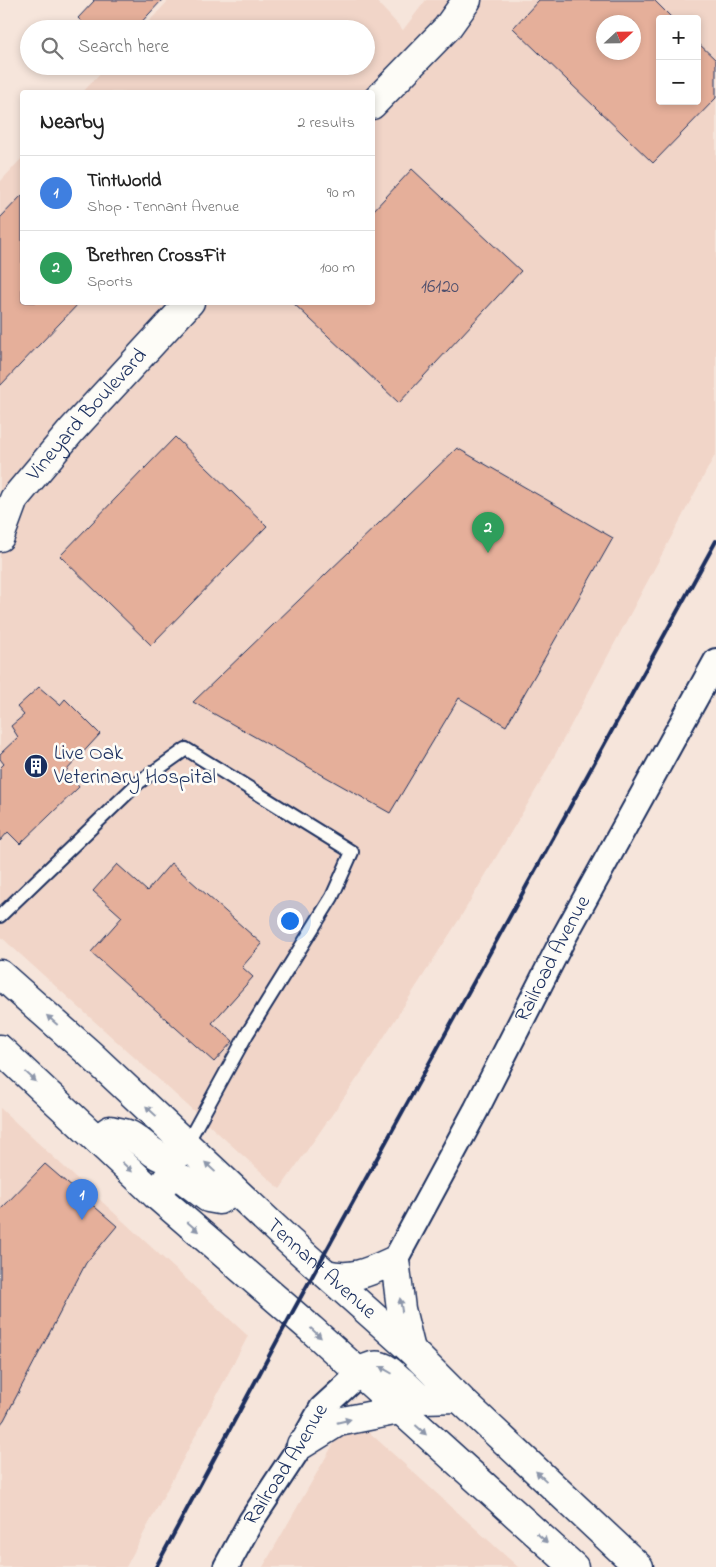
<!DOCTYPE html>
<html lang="en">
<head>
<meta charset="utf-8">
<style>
	:root { --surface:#fff; --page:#f2f2f2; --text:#222; --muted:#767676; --line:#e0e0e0; --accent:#ea580c }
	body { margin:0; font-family:"Indie Flower",sans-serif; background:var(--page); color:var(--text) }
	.controls { position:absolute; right:15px; top:15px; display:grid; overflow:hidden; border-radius:5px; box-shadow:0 2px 8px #0003 }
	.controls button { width:45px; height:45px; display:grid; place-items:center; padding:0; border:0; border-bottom:1px solid var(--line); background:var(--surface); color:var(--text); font:25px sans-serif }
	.compass { position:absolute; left:596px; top:15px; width:45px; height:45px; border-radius:50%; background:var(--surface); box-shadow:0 2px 8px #0003; rotate:68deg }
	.you { position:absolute; left:289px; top:920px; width:18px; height:18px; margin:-12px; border:4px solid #fff; border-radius:50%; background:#1a73e8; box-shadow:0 0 0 8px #1a73e833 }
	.badge { display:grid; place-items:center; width:32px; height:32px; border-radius:50%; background:var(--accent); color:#fff; font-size:16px; font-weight:700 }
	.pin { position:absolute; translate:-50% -41px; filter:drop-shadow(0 1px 2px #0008) }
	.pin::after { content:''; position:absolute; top:26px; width:18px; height:15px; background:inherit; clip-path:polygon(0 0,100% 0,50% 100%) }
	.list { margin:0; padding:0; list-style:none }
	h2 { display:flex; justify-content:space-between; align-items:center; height:65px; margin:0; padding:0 20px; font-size:21px }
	h2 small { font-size:16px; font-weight:400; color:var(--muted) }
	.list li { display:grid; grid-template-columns:32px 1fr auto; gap:15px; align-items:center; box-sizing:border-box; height:75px; padding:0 20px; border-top:1px solid var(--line) }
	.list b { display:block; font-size:19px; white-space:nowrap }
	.list p { margin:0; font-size:16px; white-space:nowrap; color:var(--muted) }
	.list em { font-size:16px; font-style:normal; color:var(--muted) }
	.icon { flex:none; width:28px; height:28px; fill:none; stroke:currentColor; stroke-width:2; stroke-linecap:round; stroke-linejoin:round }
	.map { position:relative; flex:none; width:716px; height:1567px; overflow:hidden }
	.search { position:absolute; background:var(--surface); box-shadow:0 2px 8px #0003; left:20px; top:20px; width:355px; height:55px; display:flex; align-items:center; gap:12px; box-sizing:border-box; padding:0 18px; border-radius:28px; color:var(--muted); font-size:19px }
	.panel { position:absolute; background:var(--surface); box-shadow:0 2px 8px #0003; left:20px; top:90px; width:355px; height:215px; border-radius:5px }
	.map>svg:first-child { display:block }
</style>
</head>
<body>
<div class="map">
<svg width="716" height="1567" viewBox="0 0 716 1567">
	<rect width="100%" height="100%" fill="#f6e5db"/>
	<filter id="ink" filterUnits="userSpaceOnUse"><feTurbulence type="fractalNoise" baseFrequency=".02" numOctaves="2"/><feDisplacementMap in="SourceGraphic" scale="10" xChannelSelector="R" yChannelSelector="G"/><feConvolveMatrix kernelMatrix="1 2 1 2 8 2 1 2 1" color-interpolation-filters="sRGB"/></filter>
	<g filter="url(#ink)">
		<path fill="#f1d5c8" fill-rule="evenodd" d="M169,0h206l28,30 23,-30h290v453l-176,330 -80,135 -99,155 -81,116 -280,-253v-754l22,-24v144h350v-210h-289l24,-26h259v-37h-224zM660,19h37v82h-37zM604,22h30v30h-30z
			M0,1108l248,228 -122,231h-126z
			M350,1415l168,152h-255z"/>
		<path fill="#e5af9a" stroke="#1b2f5e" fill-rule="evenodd" d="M93,0h69l-27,29h-13l-3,-3 -2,3h-28l-11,-11 16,-17z
			M539,0h115l19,19h-13v82h37v-59l19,18v38l-63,65 -140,-135zM604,22h30v30h-30z
			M412,169l109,102 -122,132 -107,-101h80v-90z
			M22,195v107h58l-80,84v-168z
			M175,437l92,89 -116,119 -91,-89z
			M457,448l156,90 -107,188 -47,-28 -69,115 -197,-111z
			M39,687l21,18 5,-6 35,35 -34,37 13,16 -59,57 -12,-12 -8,9v-73l4,-4 -4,-5v-5l18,-17 -7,-11 13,-11 -7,-8z
			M171,863l91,81 -20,23 11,10 -41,46 21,18 -19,21 -123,-110 31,-35 -29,-26 24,-27 30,27z
			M45,1164l72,62 -31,37 -82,157 -4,5v-215z"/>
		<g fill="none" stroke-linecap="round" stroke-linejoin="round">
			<g stroke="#1b2f5e" stroke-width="16">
				<path id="lane" d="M0,916l138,-133 48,-34 166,103 -20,45 -85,137 -61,111"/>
			</g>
			<g stroke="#1b2f5e" stroke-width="28">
				<g id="street">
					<path id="s1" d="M395,1260l81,-150 88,-173 152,-276"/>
					<path id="s2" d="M226,1567l25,-46 50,-76 21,-37 37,-34"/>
				</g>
			</g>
			<g stroke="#1b2f5e" stroke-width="31">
				<g id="secondary">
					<path d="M372,105l75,-77 20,-28"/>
					<path id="s3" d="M0,537l14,-38 58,-69 118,-128"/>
					<path id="s4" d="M0,974l89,79 200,188 122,109 48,48 180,169"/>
					<path d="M0,1049l156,146 155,134 263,238"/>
					<path d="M97,1139l13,-9c7,2 14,2 20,5 20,11 36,40 56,10"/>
					<path d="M156,1195l11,-16 8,-2 8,2 25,19 11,2 15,-10"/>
					<path d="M326,1274c27,7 45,-3 69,-14l6,49 10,41"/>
					<path d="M359,1374c17,-16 27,-7 41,6 7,6 14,13 21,19l38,-1"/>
					<path d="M301,1445l37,-23 61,-12"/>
				</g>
			</g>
			<use href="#lane" stroke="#fdfcf7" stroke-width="12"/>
			<use href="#street" stroke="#fdfcf7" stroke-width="24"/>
			<use href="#secondary" stroke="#fdfcf7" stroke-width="28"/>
			<path stroke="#1b2f5e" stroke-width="4" d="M156,1567l136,-254 424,-772"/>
		</g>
		<defs><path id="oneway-solid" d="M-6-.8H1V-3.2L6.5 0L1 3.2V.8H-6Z" transform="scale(1.25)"/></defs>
		<g fill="#8c96aa">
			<use href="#oneway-solid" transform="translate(52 1020) rotate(-139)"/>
			<use href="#oneway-solid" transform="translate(31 1077) rotate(43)"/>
			<use href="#oneway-solid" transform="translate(151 1111) rotate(-137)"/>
			<use href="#oneway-solid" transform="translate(127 1167) rotate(43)"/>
			<use href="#oneway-solid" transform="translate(210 1167) rotate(-137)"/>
			<use href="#oneway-solid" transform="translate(193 1227) rotate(41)"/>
			<use href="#oneway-solid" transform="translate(401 1305) rotate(-99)"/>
			<use href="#oneway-solid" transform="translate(316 1333) rotate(43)"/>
			<use href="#oneway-solid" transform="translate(386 1370) rotate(-150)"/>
			<use href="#oneway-solid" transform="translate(344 1421) rotate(-14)"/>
			<use href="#oneway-solid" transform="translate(421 1430) rotate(42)"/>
			<use href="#oneway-solid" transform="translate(541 1476) rotate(-137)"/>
			<use href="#oneway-solid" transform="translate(542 1538) rotate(42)"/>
		</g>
	</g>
	<defs>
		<g id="building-disc" transform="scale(1.25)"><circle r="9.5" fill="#1b2f5e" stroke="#fdfcf7"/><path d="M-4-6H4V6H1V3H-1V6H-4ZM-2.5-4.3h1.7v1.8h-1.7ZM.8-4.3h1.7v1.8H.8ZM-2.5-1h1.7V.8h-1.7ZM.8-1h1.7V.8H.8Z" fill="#fff"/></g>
	</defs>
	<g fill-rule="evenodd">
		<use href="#building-disc" x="36" y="766"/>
	</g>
	<g text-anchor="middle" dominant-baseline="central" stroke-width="5" stroke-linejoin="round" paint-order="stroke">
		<g font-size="19" fill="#4e4f6d">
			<text x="440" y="287">16120</text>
		</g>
		<g font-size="21" fill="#1b2f5e" stroke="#fdfcf7">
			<text stroke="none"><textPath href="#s3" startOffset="152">Vineyard Boulevard</textPath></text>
			<text stroke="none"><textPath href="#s1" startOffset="340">Railroad Avenue</textPath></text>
			<text stroke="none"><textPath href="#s4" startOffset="436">Tennant Avenue</textPath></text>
			<text stroke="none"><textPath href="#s2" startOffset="119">Railroad Avenue</textPath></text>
		</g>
		<g font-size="21" fill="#1b2f5e" stroke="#fdfcf7" text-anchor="start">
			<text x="54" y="754">Live Oak<tspan x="54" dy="24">Veterinary Hospital</tspan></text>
		</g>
	</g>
</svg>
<div class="controls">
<button>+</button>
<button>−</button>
</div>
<svg class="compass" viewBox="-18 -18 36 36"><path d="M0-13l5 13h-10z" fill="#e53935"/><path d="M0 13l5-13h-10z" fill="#767676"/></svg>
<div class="you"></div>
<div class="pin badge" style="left:82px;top:1220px;background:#3f7fe0">1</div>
<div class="pin badge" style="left:488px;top:553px;background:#2e9e5b">2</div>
<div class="search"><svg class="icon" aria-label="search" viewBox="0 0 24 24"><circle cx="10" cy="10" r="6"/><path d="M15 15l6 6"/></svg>Search here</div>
<section class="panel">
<h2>Nearby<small>2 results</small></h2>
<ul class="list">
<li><span class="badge" style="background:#3f7fe0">1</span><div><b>TintWorld</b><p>Shop · Tennant Avenue</p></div><em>90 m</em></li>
<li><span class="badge" style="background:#2e9e5b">2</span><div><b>Brethren CrossFit</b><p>Sports</p></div><em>100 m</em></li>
</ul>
</section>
</div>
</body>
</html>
